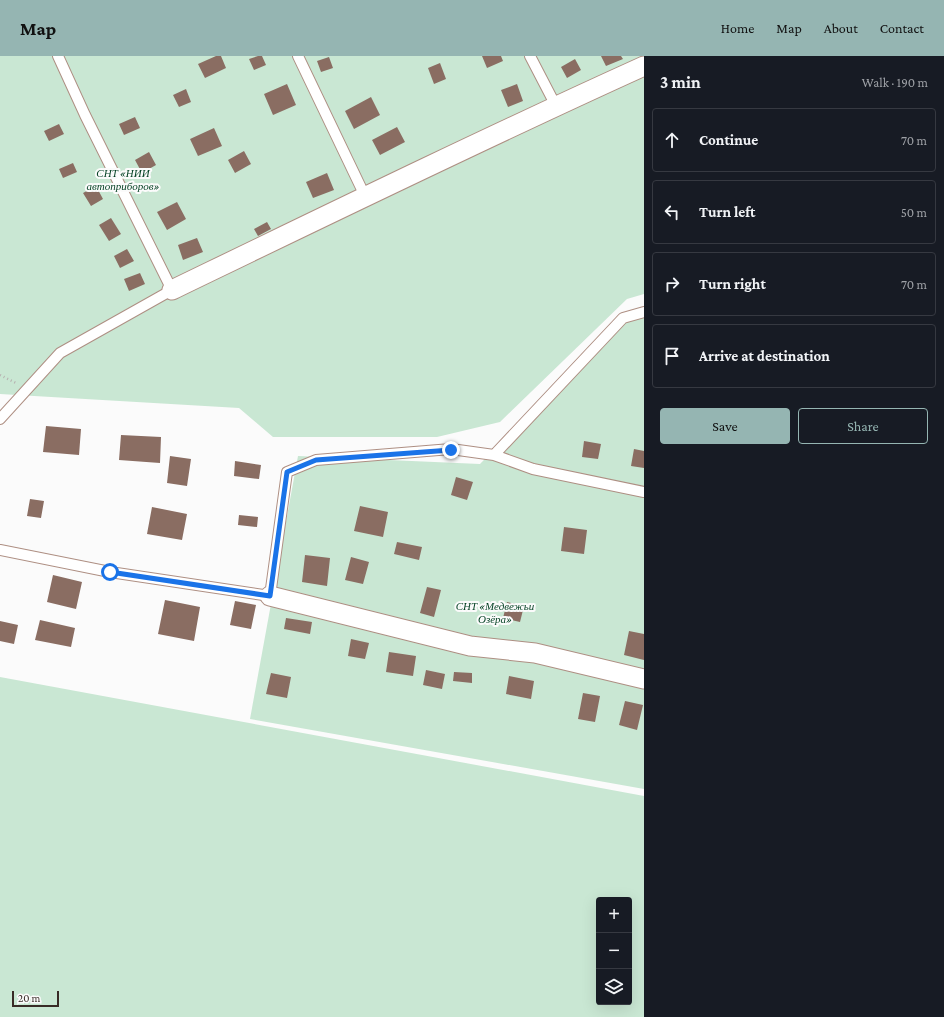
<!DOCTYPE html>
<html lang="en">
<head>
<meta charset="utf-8">
<style>
	:root { --surface:#171b24; --page:#242831; --text:#f1f3f6; --muted:#9ea1a6; --line:#363941; --accent:#95b5b2 }
	body { margin:0; font-family:"Crimson Pro",serif; background:var(--page); color:var(--text) }
	.controls { position:absolute; right:12px; bottom:12px; display:grid; overflow:hidden; border-radius:4px; box-shadow:0 4px 16px #0002 }
	.controls button { width:36px; height:36px; display:grid; place-items:center; padding:0; border:0; border-bottom:1px solid var(--line); background:var(--surface); color:var(--text); font:20px sans-serif }
	.scale { position:absolute; left:12px; bottom:10px; width:47px; box-sizing:border-box; padding-left:4px; border:2px solid #382b26; border-top:0; font-size:11px; line-height:14px; white-space:nowrap; color:#382b26; -webkit-text-stroke:3px #fbfbfb; paint-order:stroke }
	.stop { position:absolute; width:12px; height:12px; margin:-9px; border:3px solid #1a73e8; border-radius:50%; background:#fff }
	.stop.end { background:#1a73e8; border-color:#fff; box-shadow:0 1px 4px #0008 }
	.list { margin:0; padding:0; list-style:none }
	h2 { display:flex; justify-content:space-between; align-items:center; height:52px; margin:0; padding:0 16px; font-size:17px }
	h2 small { font-size:13px; font-weight:400; color:var(--muted) }
	.list li { display:grid; grid-template-columns:26px 1fr auto; gap:12px; align-items:center; box-sizing:border-box; height:64px; margin:0 8px 8px; padding:0 8px; border:1px solid var(--line); border-radius:4px }
	.list b { display:block; font-size:15px; white-space:nowrap }
	.list em { font-size:13px; font-style:normal; color:var(--muted) }
	.actions { display:flex; gap:8px; padding:12px 16px }
	.actions a { flex:1; padding:9px 0; border:1px solid var(--accent); border-radius:4px; text-align:center; font-size:14px; color:var(--accent) }
	.actions .main { background:var(--accent); color:#111 }
	.icon { flex:none; width:22px; height:22px; fill:none; stroke:currentColor; stroke-width:2; stroke-linecap:round; stroke-linejoin:round }
	.map { position:relative; flex:none; width:644px; height:961px; overflow:hidden }
	header { display:flex; align-items:center; gap:24px; box-sizing:border-box; height:56px; padding:0 20px; background:var(--accent); color:#111 }
	header strong { font-size:19px }
	nav { display:flex; gap:22px; margin-inline-start:auto; font-size:14px }
	main { display:flex }
	aside { flex:1; background:var(--surface) }
	.map>svg:first-child { display:block }
</style>
</head>
<body>
<header>
<strong>Map</strong>
<nav><a>Home</a><a>Map</a><a>About</a><a>Contact</a></nav>
</header>
<main>
<div class="map">
<svg width="644" height="961" viewBox="0 0 644 961">
	<rect width="100%" height="100%" fill="#fbfbfb"/>
	<path fill="#c9e7d3" fill-rule="evenodd" d="M0,0h644v238l-17,5 -127,123 -63,15h-164l-34,-29 -239,-14z
		M644,255v478l-394,-70 48,-263 182,8 149,-151z
		M0,621l644,119v221h-644zM599,844h30v102h-30z"/>
	<path fill="#8a6d62" d="M216,0h5l5,12 -21,10 -7,-14z
		M258,0h4l4,9 -12,5 -5,-11z
		M482,0h19l2,5 -16,7z
		M601,0h20l2,3 -17,7z
		M329,1l4,11 -12,4 -4,-11z
		M575,3l6,11 -14,8 -6,-11z
		M440,7l6,16 -12,5 -6,-16z
		M287,28l9,21 -23,10 -9,-21z
		M517,28l6,17 -15,6 -7,-17z
		M186,33l5,13 -12,5 -6,-12z
		M371,41l9,18 -26,14 -9,-18z
		M135,61l5,11 -16,7 -5,-11z
		M59,68l5,10 -15,7 -5,-10z
		M397,71l8,15 -25,13 -8,-15z
		M214,72l8,18 -24,10 -8,-17z
		M244,95l7,13 -16,9 -7,-13z
		M149,96l7,13 -14,8 -7,-13z
		M73,107l4,9 -14,6 -4,-9z
		M327,117l7,17 -21,8 -7,-16z
		M96,130l7,13 -12,7 -8,-13z
		M177,146l9,17 -19,11 -10,-18z
		M111,162l10,16 -12,7 -10,-16z
		M267,166l4,7 -13,7 -4,-7z
		M197,182l6,14 -20,8 -5,-15z
		M127,193l7,12 -14,7 -6,-12z
		M140,217l5,11 -16,7 -5,-12z
		M46,370l35,3 -2,26 -36,-3z
		M121,379l40,2 -1,26 -41,-3z
		M584,385l17,3 -3,15 -16,-2z
		M634,393l10,2v17l-13,-2z
		M170,400l21,3 -4,27 -20,-3z
		M235,405l26,4 -2,14 -25,-3z
		M456,421l17,5 -6,18 -16,-5z
		M30,443l14,2 -3,17 -14,-2z
		M360,450l28,6 -5,25 -29,-6z
		M152,451l35,7 -5,26 -35,-6z
		M239,459l19,2 -1,10 -19,-2z
		M564,471l23,3 -3,24 -23,-3z
		M397,486l25,5 -3,13 -25,-6z
		M305,499l25,3 -3,28 -25,-4z
		M351,501l18,5 -6,22 -18,-4z
		M53,519l29,7 -6,27 -29,-7z
		M427,531l14,3 -7,27 -14,-4z
		M165,544l35,7 -6,34 -36,-7z
		M235,545l21,4 -5,24 -21,-4z
		M507,546l17,4 -4,16 -17,-4z
		M286,562l26,4 -2,12 -26,-5z
		M40,564l35,8 -4,19 -36,-7z
		M0,565l18,4 -4,19 -14,-3z
		M629,575l15,3v26l-20,-5z
		M351,583l18,4 -4,16 -17,-3z
		M389,596l27,4 -3,20 -27,-4z
		M426,614l19,4 -3,15 -19,-4z
		M454,616l18,1v10l-19,-2z
		M271,617l20,4 -4,21 -21,-4z
		M509,620l25,5 -3,18 -25,-5z
		M583,637l17,3 -5,26 -17,-3z
		M625,645l18,4 -6,25 -18,-5z"/>
	<g fill="none" stroke-linecap="round" stroke-linejoin="round">
		<g stroke="#ae8f83" stroke-width="12">
			<path id="lane" d="M298,0l67,140
				M530,0l26,50
				M0,363l60,-66 112,-63 -87,-175 -27,-59
				M494,399l39,14 111,23
				M0,494l110,22 160,24 17,-124 29,-12 135,-11 43,6 129,-137 21,-6"/>
		</g>
		<g stroke="#ae8f83" stroke-width="21">
			<path id="street" d="M172,234c157,-76 313,-152 472,-224
				M270,540l200,50 65,7 109,26"/>
		</g>
		<path stroke="#b5b0af" stroke-width="2.5" stroke-dasharray="1 3" stroke-linecap="butt" d="M0,319l16,8"/>
		<use href="#lane" stroke="#fff" stroke-width="10"/>
		<use href="#street" stroke="#fff" stroke-width="19"/>
	</g>
	<g fill="none" stroke-linecap="round" stroke-linejoin="round">
		<path stroke="#1a73e8" stroke-width="5" d="M110,516l160,24 17,-124 29,-12 135,-10"/>
	</g>
	<g text-anchor="middle" dominant-baseline="central" stroke-width="4" stroke-linejoin="round" paint-order="stroke">
		<g font-size="11" font-style="italic" fill="#003f21" stroke="#fbfbfb">
			<text x="123" y="117">СНТ «НИИ<tspan x="123" dy="13">автоприборов»</tspan></text>
			<text x="495" y="550">СНТ «Медвежьи<tspan x="495" dy="13">Озёра»</tspan></text>
		</g>
	</g>
</svg>
<div class="controls">
<button>+</button>
<button>−</button>
<button><svg class="icon" aria-label="layers" viewBox="0 0 24 24"><path d="M12 4l9 5-9 5-9-5zM3 14l9 5 9-5"/></svg></button>
</div>
<div class="scale">20 m</div>
<div class="stop" style="left:110px;top:516px"></div>
<div class="stop end" style="left:451px;top:394px"></div>
</div>
<aside>
<h2>3 min<small>Walk · 190 m</small></h2>
<ul class="list">
<li><svg class="icon" aria-label="ahead" viewBox="0 0 24 24"><path d="M12 20V5M6 11l6-6 6 6"/></svg><div><b>Continue</b></div><em>70 m</em></li>
<li><svg class="icon" aria-label="left" viewBox="0 0 24 24"><path d="M17 20v-9H6M10 6l-5 5 5 5"/></svg><div><b>Turn left</b></div><em>50 m</em></li>
<li><svg class="icon" aria-label="right" viewBox="0 0 24 24"><path d="M7 20v-9h11M14 6l5 5-5 5"/></svg><div><b>Turn right</b></div><em>70 m</em></li>
<li><svg class="icon" aria-label="arrive" viewBox="0 0 24 24"><path d="M6 21V4h12l-3 4 3 4H6"/></svg><div><b>Arrive at destination</b></div></li>
</ul>
<div class="actions"><a class="main">Save</a><a>Share</a></div>
</aside>
</main>
</body>
</html>
